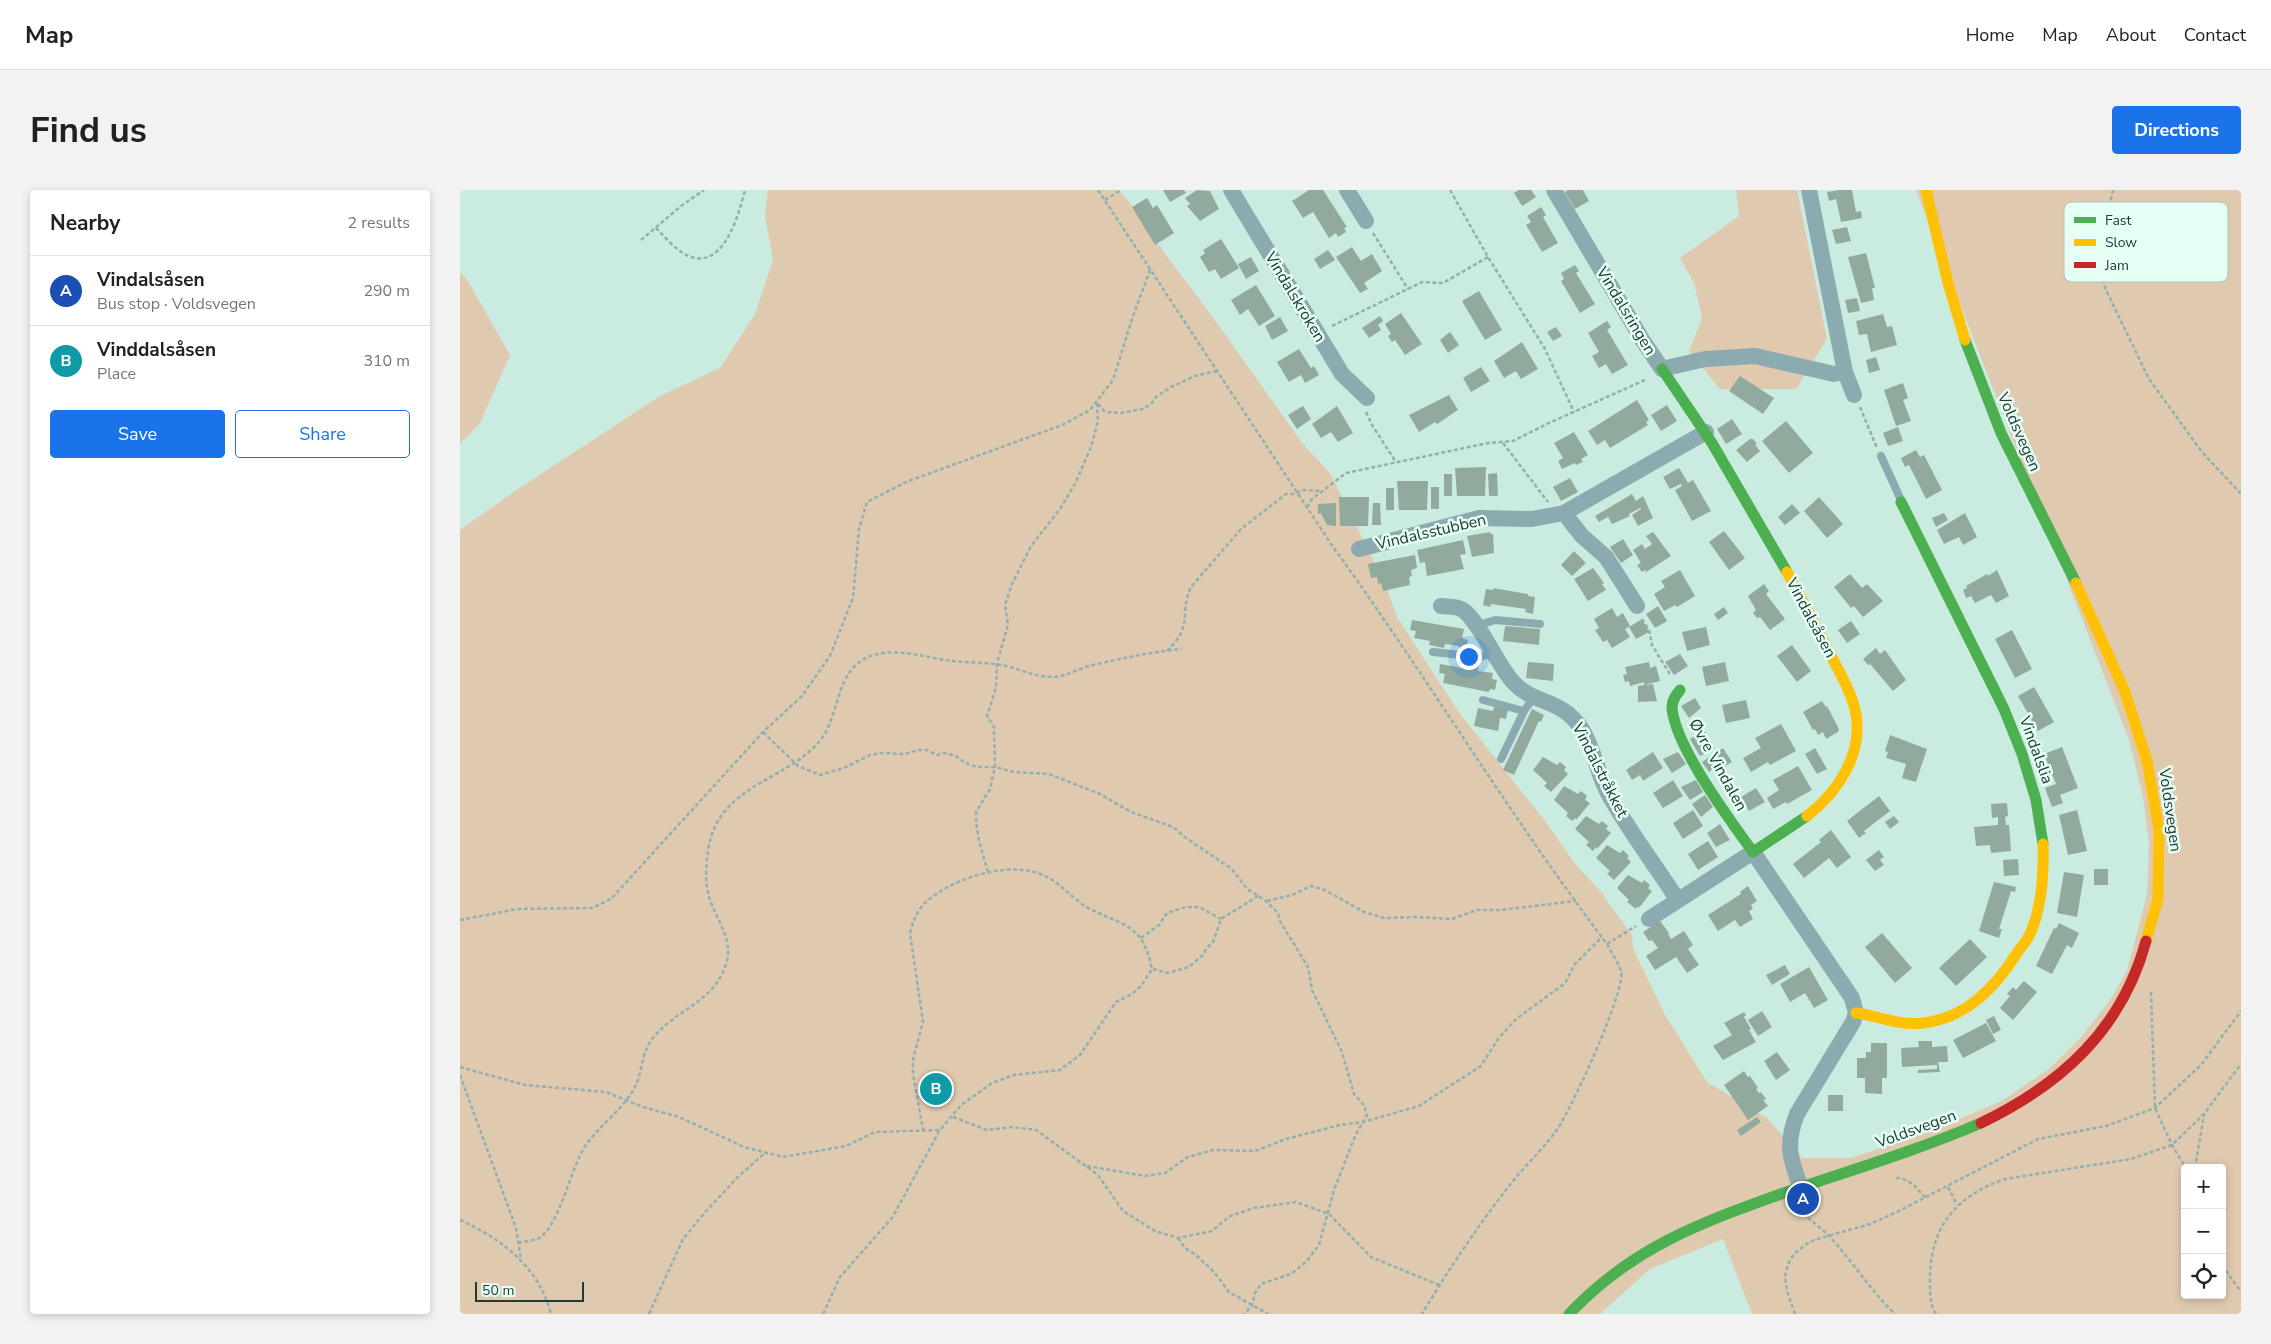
<!DOCTYPE html>
<html lang="en">
<head>
<meta charset="utf-8">
<style>
	:root { --surface:#fff; --page:#f2f2f2; --text:#202124; --muted:#757577; --line:#e0e0e0; --accent:#1a73e8 }
	body { margin:0; font-family:"Nunito Sans",sans-serif; background:var(--page); color:var(--text) }
	.controls { position:absolute; right:15px; bottom:15px; display:grid; overflow:hidden; border-radius:5px; box-shadow:0 2px 8px #0003 }
	.controls button { width:45px; height:45px; display:grid; place-items:center; padding:0; border:0; border-bottom:1px solid var(--line); background:var(--surface); color:var(--text); font:25px sans-serif }
	.scale { position:absolute; left:15px; bottom:12px; width:109px; box-sizing:border-box; padding-left:5px; border:2px solid #223b33; border-top:0; font-size:14px; line-height:18px; white-space:nowrap; color:#223b33; -webkit-text-stroke:4px #e6fff5; paint-order:stroke }
	.you { position:absolute; left:1008px; top:466px; width:18px; height:18px; margin:-12px; border:4px solid #fff; border-radius:50%; background:#1a73e8; box-shadow:0 0 0 8px #1a73e833 }
	.badge { display:grid; place-items:center; width:32px; height:32px; border-radius:50%; background:var(--accent); color:#fff; font-size:16px; font-weight:700 }
	.pin { position:absolute; translate:-50% -50%; border:2px solid #fff; box-shadow:0 1px 5px #0006 }
	.list { margin:0; padding:0; list-style:none }
	h2 { display:flex; justify-content:space-between; align-items:center; height:65px; margin:0; padding:0 20px; font-size:21px }
	h2 small { font-size:16px; font-weight:400; color:var(--muted) }
	.list li { display:grid; grid-template-columns:32px 1fr auto; gap:15px; align-items:center; box-sizing:border-box; height:70px; padding:0 20px; border-top:1px solid var(--line) }
	.list b { display:block; font-size:19px; white-space:nowrap }
	.list p { margin:0; font-size:16px; white-space:nowrap; color:var(--muted) }
	.list em { font-size:16px; font-style:normal; color:var(--muted) }
	.actions { display:flex; gap:10px; padding:15px 20px }
	.actions a { flex:1; padding:11px 0; border:1px solid var(--accent); border-radius:5px; text-align:center; font-size:18px; color:var(--accent) }
	.actions .main { background:var(--accent); color:#fff }
	.icon { flex:none; width:28px; height:28px; fill:none; stroke:currentColor; stroke-width:2; stroke-linecap:round; stroke-linejoin:round }
	.map { position:relative; flex:none; width:1781px; height:1124px; overflow:hidden; border-radius:5px }
	header { display:flex; align-items:center; gap:30px; box-sizing:border-box; height:70px; padding:0 25px; background:var(--surface); border-bottom:1px solid var(--line) }
	header strong { font-size:24px }
	nav { display:flex; gap:28px; margin-inline-start:auto; font-size:18px }
	.intro { display:flex; align-items:center; justify-content:space-between; box-sizing:border-box; height:120px; padding:0 30px }
	h1 { margin:0; font-size:35px }
	.button { padding:12px 22px; border-radius:5px; background:var(--accent); color:#fff; font-size:18px; font-weight:700 }
	main { display:flex; gap:30px; padding:0 30px }
	aside { flex:1; background:var(--surface); border-radius:5px; box-shadow:0 2px 8px #0003 }
	.map>svg:first-child { display:block }
</style>
</head>
<body>
<header>
<strong>Map</strong>
<nav><a>Home</a><a>Map</a><a>About</a><a>Contact</a></nav>
</header>
<div class="intro"><h1>Find us</h1><a class="button">Directions</a></div>
<main>
<aside>
<h2>Nearby<small>2 results</small></h2>
<ul class="list">
<li><span class="badge" style="background:#1a4fb4">A</span><div><b>Vindalsåsen</b><p>Bus stop · Voldsvegen</p></div><em>290 m</em></li>
<li><span class="badge" style="background:#0f9aa8">B</span><div><b>Vinddalsåsen</b><p>Place</p></div><em>310 m</em></li>
</ul>
<div class="actions"><a class="main">Save</a><a>Share</a></div>
</aside>
<div class="map">
<svg width="1781" height="1124" viewBox="0 0 1781 1124">
	<rect width="100%" height="100%" fill="#caece0"/>
	<path fill="#dfcab0" fill-rule="evenodd" d="M308,0h350l13,14 34,50 42,55 96,135 27,29 56,113 11,31 61,94 90,114 27,39 30,32 -1,1 28,38 1,13 31,65 43,69 60,36 35,40h49l83,-28 69,-30 46,-31 33,-33 28,-36 17,-29 20,-77 2,-50 -6,-48 -14,-56 -213,-550h325v1124h-489l-29,-75 -73,30 -50,45h-1136l-4,-2v-782l58,-41 142,-93 60,-28 35,-54 18,-54 -8,-44zM1725,978h37v127h-37z
		M1276,0h61l30,149 -31,50h-76l-31,-38 13,-33 -8,-35 -14,-25 59,-42z
		M0,82l8,9 42,74 -30,68 -20,21z"/>
	<path fill="#92aa9e" d="M703,0h21l2,3 -16,9z
		M737,0l13,1 9,18 -19,12 -13,-15 3,-2 -5,-6z
		M849,0h14l24,37 -3,1 2,4 -8,5 -2,-4 -7,5 -16,-26 -10,6 -11,-17z
		M1059,0h12l5,7 -14,9 -8,-13z
		M1108,0h15l6,11 -14,8 -10,-17z
		M1379,0h13l4,22 5,-1 1,7 -21,4 -5,-23 -7,2 -2,-9z
		M687,8l6,10 4,-3 17,28 -19,12 -23,-38z
		M1081,17l5,8 -3,2 15,26 -16,9 -16,-27 5,-3 -4,-6z
		M1387,37l4,14 -15,3 -4,-14z
		M761,49l18,29 -18,11 -6,-10 -6,3 -9,-15 5,-4 -2,-3z
		M892,57l9,14 11,-7 10,17 -18,12 4,6 -8,4 -24,-36z
		M868,60l7,10 -15,9 -6,-10z
		M1406,63l9,35h-3l2,12 -13,3 -13,-46z
		M791,67l8,14 -13,8 -8,-15z
		M1115,75l4,6 -3,2 19,31 -15,9 -19,-32 3,-2 -3,-6z
		M796,95l19,31 -16,10 -11,-17 -8,6 -9,-15z
		M1019,101l23,39 -17,10 -23,-39z
		M1397,108l3,13 -12,2 -3,-13z
		M941,123l21,31 -17,11 -10,-15 -3,2 -4,-6 3,-2 -6,-10z
		M1423,124l4,13 5,-1 5,19 -26,7 -4,-18 -8,1 -3,-14z
		M920,126l3,5 -5,4 3,5 -12,8 -7,-10z
		M820,127l8,14 -16,9 -7,-14z
		M1147,131l4,6 -4,3 21,35 -16,9 -6,-10 -7,4 -7,-12 7,-4 -11,-19z
		M1096,137l6,9 -9,5 -6,-9z
		M990,142l9,13 -11,8 -8,-13z
		M1062,152l16,27 -17,10 -5,-8 -12,7 -10,-17z
		M839,159l12,19 3,-2 5,9 -14,8 -4,-8 -12,7 -12,-20z
		M1416,167l4,13 -11,3 -3,-13z
		M1021,177l9,14 -19,11 -8,-14z
		M1280,186l34,22 -11,16 -34,-23z
		M1443,193l5,15 -5,2 8,21 -15,5 -12,-36z
		M989,205l9,15 -21,14 -2,-2 -16,10 -10,-17z
		M1177,210l12,20 -3,2 2,3 -38,23 -5,-8 -8,5 -9,-14z
		M1207,215l10,16 -16,10 -10,-16z
		M843,216l8,13 -14,10 -9,-14z
		M877,216l16,27 -15,9 -7,-10 -10,6 -9,-14z
		M1272,229l10,15 -16,10 -9,-15z
		M1326,231l27,32 -24,20 -27,-32z
		M1438,237l5,14 -15,5 -5,-13z
		M1114,242l14,23 -7,4 2,3 -7,3 -1,-2 -13,6 -4,-8 5,-3 -9,-15z
		M1290,249h3l4,5 -2,1 5,6 -13,11 -11,-12z
		M1456,260l4,7 4,-2 18,35 -16,9 -17,-34 -4,2 -4,-9z
		M1026,277l-1,29h-28l-2,-28z
		M1219,278l9,15 5,-3 18,31 -19,10 -17,-31 7,-4 -1,-2 -11,5 -7,-12z
		M1037,283l1,23h-9l-1,-22z
		M984,284h8v22h-8z
		M1110,288l8,14 -17,9 -8,-14z
		M937,291h31l-1,29h-28z
		M971,297h8v22h-8z
		M926,298h8v22h-8z
		M1172,304l4,7 7,-5 10,22 -15,8 -6,-11 9,-6 -1,-1 -11,6 1,2 -18,8 -4,-7 -9,5 -4,-6z
		M879,307h30l-1,29h-28z
		M1359,307l24,27 -16,14 -23,-27z
		M876,313v23l-9,-1 -6,-12 -3,1v-10z
		M913,313h7l1,22h-9z
		M1332,314l8,9 -15,12 -7,-8z
		M1484,323l4,7 -12,7 -4,-9z
		M1505,323l12,24 -14,8 -4,-8 -15,7 -7,-14z
		M1264,341l21,27 -16,12 -20,-28z
		M1030,342l1,2h2l1,19 -22,4 -5,-21z
		M1193,342l18,24 -25,16 -1,-2 -3,2 -5,-7 4,-2 -8,-13 9,-6 3,5 7,-5 -6,-8z
		M1163,349l10,16 -12,8 -11,-16z
		M1003,350l3,14 -6,1 4,14 -37,7 -2,-14 4,-1 -9,2 -3,-13z
		M1114,361l12,12 -14,13 -11,-11z
		M955,365l2,13 -6,2 1,6 -3,1 1,8 -27,6 -2,-8 -3,1 -1,-7 -6,1 -3,-14z
		M1133,378l11,15 -2,1 4,6 -18,11 -14,-22z
		M1220,380l15,26 -18,11 -2,-2 -11,6 -10,-17 11,-7 -4,-6z
		M1537,380l12,26 -13,7 -5,-8 -16,8 -4,-7 -5,2 -3,-8 4,-2 -1,-2 21,-12 1,2z
		M1390,384l12,14 5,-4 16,17 -20,16 -9,-11 -3,2 -17,-21z
		M1304,394l5,7 -3,3 19,25 -15,11 -10,-13 -3,1 -4,-5 3,-3 -8,-14z
		M1033,398l35,6v2l7,1 -2,17 -8,-2 1,-3 -35,-5 -1,3 -7,-2 3,-16 7,1z
		M1198,416l9,15 -12,7 -9,-14z
		M1264,417l4,6 -10,7 -4,-6z
		M1152,418l5,9 6,-4 7,13 -5,3 5,8 -18,11 -5,-8 -4,2 -8,-12 4,-2 -5,-9z
		M1182,429l7,13 -13,7 -7,-12z
		M952,430l52,9 -2,9 6,2 -2,10 -7,-1v-3l-14,-2 -1,4 -15,-3 1,-4 -16,-3 2,-7 -6,-1z
		M1391,431l9,13 -13,9 -9,-13z
		M1045,436l35,3 -1,16 -36,-4z
		M1246,437l4,18 -23,6 -5,-19z
		M1552,440l20,39 -17,9 -20,-39z
		M1332,455l19,26 -14,11 -20,-26z
		M1416,458l4,6 5,-4 21,30 -13,11 -23,-27 -2,1 -5,-6z
		M1220,464l8,12 -14,9 -9,-13z
		M1068,472l26,2 -1,17 -27,-3z
		M1189,472l1,6 6,-2 4,15 -16,4v-3l-14,4 -1,-5 -4,1 -2,-7 4,-1 -2,-7z
		M1265,472l4,19 -23,5 -4,-19z
		M1003,473l16,3 -1,5 15,2 -1,6 5,1 -2,10 -5,-1 -1,3 -46,-9 2,-9 -6,-1 1,-9 22,4z
		M1193,494l4,17 -19,1v-16z
		M1574,497l20,35 -16,9 -20,-35z
		M1235,508l6,10 -12,10 -8,-12z
		M1286,510l4,18 -24,5 -4,-18z
		M1362,511l4,6 1,-1 12,23 -1,3 -12,7 -3,-7 -5,3 -3,-6 -2,1 -10,-18z
		M1034,517l14,2 -2,10 -6,-1 -2,13 -24,-5 4,-18 15,3z
		M1072,519l12,6 -3,7 -2,-1 -25,54 -11,-5z
		M1321,534l15,27 -26,14 -2,-3 -17,10 -8,-14 18,-10 -6,-10z
		M1245,541l9,17 -14,8 -10,-17z
		M1430,545l37,14 -11,33 -14,-4 4,-14 -20,-6 2,-6 -3,-1z
		M1602,557l16,41 -18,7 3,8 -11,4 -7,-19 11,-4 -12,-30z
		M1263,558l9,14 -16,10 -2,-4 -5,4 -7,-10z
		M1355,558l12,21 -10,5 -12,-20z
		M1193,562l10,16 -20,13 -3,-6 -8,5 -6,-10z
		M1218,562l8,12 -14,9 -9,-14z
		M1083,567l14,8 3,-3 6,5 -2,3 4,4 -17,18 -7,-6 3,-3 -14,-13z
		M1338,576l14,24 -25,14 -1,-2 -13,7 -6,-11 12,-8 -6,-10z
		M1213,590l10,16 -20,12 -10,-15z
		M1236,590l7,12 -13,8 -9,-13z
		M1104,596l14,8 3,-3 6,5 -2,4 5,3 -14,17 -1,-2 -3,3 -6,-5 2,-3 -14,-13z
		M1296,598l9,14 -16,9 -8,-14z
		M1245,605l8,12 -12,10 -9,-13z
		M1419,606l11,15 -26,20 2,2 -7,5 -12,-17z
		M1547,613l1,13 -3,1 1,8h3l2,26 -20,2 -1,-8 -14,1 -2,-19 24,-2v-8l-6,1 -1,-14z
		M1233,620l10,16 -20,13 -10,-16z
		M1617,620l10,41 -19,4 -9,-40z
		M1126,626l13,8 3,-3 6,5 -2,3 5,4 -14,16 -1,-2 -3,4 -7,-6 3,-3 -14,-13z
		M1434,626l5,6 -9,7 -5,-7z
		M1260,634l10,16 -14,7 -9,-14z
		M1371,640l20,27 -14,11 -8,-10 -25,20 -11,-14 28,-22 -2,-2z
		M1248,651l10,16 -20,13 -10,-16z
		M1147,655l13,8 3,-3 6,6 -2,2 4,4 -17,18 -7,-6 3,-3 -14,-13z
		M1419,660l5,7 -4,3 4,5 -9,6 -9,-11z
		M1558,669l1,16 -15,1 -1,-16z
		M1634,679h14v16h-14z
		M1604,682l20,3 -7,42 -20,-4z
		M1168,685l14,8 2,-3 6,5 -2,3 4,3 -13,17 -1,-2 -2,3 -9,-7 2,-2 -12,-12z
		M1534,692l22,5 -1,5 -4,-1 -12,38h3l-3,9 -20,-7z
		M1288,696l9,15 -6,4 2,4 -4,2 4,8 -13,8 -5,-7 -17,11 -10,-16 33,-21 -1,-2z
		M1200,731l9,12 -1,1 3,5 13,-8 9,14 -5,4 11,16 -12,8 -11,-16 -21,13 -9,-14 12,-8 -6,-8 -3,1 -6,-9z
		M1599,733l20,10 -7,15 -5,-3 -15,29 -16,-8 18,-38 2,1z
		M1422,743l30,35 -17,15 -30,-36z
		M1510,749l17,18 -31,29 -17,-18z
		M1325,775l5,9 -18,11 -6,-10z
		M1349,777l19,33 -14,8 -9,-15 -15,9 -10,-18z
		M1564,791l13,11 -24,28 -13,-12 10,-12 -3,-2 6,-7 3,3z
		M1302,821l10,16 -14,9 -10,-16z
		M1284,822l2,3 -2,2 7,12 -2,1 7,12 -33,18 -10,-14 19,-11 -8,-12z
		M1534,826l7,14 -8,4 -7,-14z
		M1526,833l10,18 -33,17 -10,-18z
		M1458,851h14v6l15,-1 1,16h-10l2,10 -22,1v-3l19,-1v-4l-35,2 -1,-19 18,-1z
		M1411,853h16v35h-5v16l-17,-1v-15h-8v-20h9v-6h5z
		M1317,862l13,18 -14,10 -12,-19z
		M1284,881l4,6 2,-1 8,12 -2,1 3,4 2,-1 5,7 -3,1 5,6 -20,14 -24,-35z
		M1368,905h15v16h-15z
		M1297,927l4,5 -20,14 -4,-6z"/>
	<g fill="none" stroke-linecap="round" stroke-linejoin="round">
		<path stroke="#94afaf" stroke-width="2.5" stroke-dasharray="4 2.5" stroke-linecap="butt" d="M638,0l233,354c95,131 178,271 276,400 4,8 11,18 14,27 5,20 -49,136 -63,157 -14,21 -34,38 -49,58 -32,41 -60,83 -87,128
			M990,0l38,67 57,92 29,63
			M1653,0l-14,61 6,37 44,91 53,73 39,42
			M645,10l16,-10
			M196,38c10,10 21,24 35,29 34,11 48,-44 54,-67
			M913,43l35,56
			M181,50l40,-34 23,-16
			M872,136l90,-44 21,1 45,-26
			M638,214l7,8 16,1 22,-4 8,-5 5,-7 15,-10 24,-11 22,-5
			M1400,217l17,41
			M906,222l6,13 24,37
			M1043,253l45,59
			M847,317l5,-8 34,-26 142,-30 25,-2 36,-18 98,-44
			M1182,429l7,11 3,15 19,31
			M707,461c28,-28 11,-35 24,-64l50,-58 45,-35h8l9,-4 18,1
			M303,542l35,34 22,9 24,-7 26,-13 12,-2 23,1 13,-4h9l10,5 7,-2 12,3 9,7 12,4h18l19,5 35,2 51,20 31,18 42,15 13,11 46,31 15,20 19,12 12,12 2,8 28,46 4,23 30,62 12,42 10,11 3,10 -11,19 -22,56 -15,55 -13,17 -15,12 -30,10 -6,9 -3,13 -8,8
			M528,682l-9,-31 -3,-19v-10l14,-23 5,-22 -1,-40 -7,-11 9,-28 1,-25 11,-38 -3,-20 7,-21 19,-38 29,-37 15,-25 16,-37 7,-26 -1,-18
			M807,711l25,-6 19,-9 14,4 39,22 20,6 31,-1 37,2 25,-9h23l76,-9
			M0,730l58,-11 74,-1 19,-9 152,-167 39,-36 28,-40 23,-58 6,-69 8,-27 39,-20 156,-57 28,-15 23,-30 19,-61 18,-49
			M681,748l18,-13 8,-12 19,-6h13l22,12
			M1147,754l29,-18
			M693,779l15,4 21,-6 14,-12 3,-6 7,-7 8,-23 37,-23
			M1691,802l4,116 17,37 14,23
			M0,877l65,18 81,7 37,15 36,10 65,30 39,10 63,-11 29,-14 65,-2
			M0,885l56,153 5,31
			M493,927l34,13 25,-3 24,3 62,45 25,36 32,20 23,7 34,-7 18,-15 24,-8 42,-6 33,12 42,43 68,28
			M627,976l58,10 20,-3 23,-16 25,-7 42,1 31,-12 54,-14 23,-3 56,-16 62,-40 17,-27 17,-19 50,-37 10,-19 27,-27
			M1735,978l9,-53
			M1436,988c14,0 21,11 30,20
			M1488,997l9,18
			M1339,1018c9,12 22,19 31,29 23,25 41,54 65,77
			M0,1030c42,19 79,47 91,94
			M718,1048l7,10 11,7 18,17 15,20 39,22
			M58,1053c7,-2 15,-2 21,-5 19,-10 32,-69 45,-90 14,-22 38,-37 51,-61 8,-16 6,-35 18,-49 24,-30 61,-35 73,-74 9,-25 -13,-48 -18,-71 -3,-14 -2,-28 0,-42 9,-65 75,-69 110,-108 23,-25 15,-70 50,-86 26,-11 58,1 84,4 19,2 40,1 58,6 14,4 27,10 42,10 14,0 27,-9 41,-12 30,-7 58,-13 89,-16
			M1762,1075l19,27
			M189,1124l34,-75 23,-28 33,-35 27,-24
			M363,1124l17,-37 52,-59 48,-88 21,-25 31,-22 22,-8 46,-5 20,-15 36,-53 16,-8 9,-8 11,-17c-10,-49 -31,-42 -67,-63 -14,-9 -25,-23 -40,-30 -33,-17 -94,2 -120,27 -8,8 -12,18 -15,30l13,89 -10,37v15l10,56
			M1335,1124l-8,-23 -2,-15 3,-12 6,-10 11,-9 9,-5 56,-16 27,-12 141,-73 68,-13 49,-18 46,-43 40,-54
			M1476,1124c-7,-11 -6,-24 -6,-38 1,-51 28,-81 75,-97l126,-20 41,-14 32,-31 37,-50"/>
		<path stroke="#8cabb1" stroke-width="8" d="M1421,266l20,44
			M1016,436l19,-6 45,4
			M973,462l47,5 12,-4
			M1023,510l41,11
			M1041,569l23,-48 10,-14"/>
		<path stroke="#8cabb1" stroke-width="16" d="M771,0l111,184 25,24
			M887,0l19,31
			M1094,0l89,151 19,28 43,-10 50,-3 79,18 11,-2 -36,-182
			M1385,182l9,23
			M1104,323l18,23 24,21 31,49
			M899,359l120,-31 53,1 32,-6 142,-81
			M981,416c7,1 16,0 22,4 16,11 34,54 50,72 21,23 48,16 68,46 14,21 16,47 29,69 20,35 45,68 67,102
			M1189,729l104,-67 99,146 4,15 -3,9 -56,92c-12,30 -7,45 4,74"/>
		<path stroke="#4caf50" stroke-width="11" d="M1505,150l36,93 75,150
			M1202,179l50,74 75,129
			M1441,312l103,207 18,45 14,46 7,44
			M1220,500c-4,5 -8,10 -8,17 2,38 58,113 81,145l54,-36
			M1109,1124c63,-66 128,-90 212,-120 67,-23 135,-43 200,-71"/>
		<path stroke="#ffc107" stroke-width="11" d="M1466,0l22,93 17,57
			M1327,382c15,27 29,55 43,82 10,19 22,39 26,60 7,41 -19,79 -49,102
			M1616,393l49,109 22,69 12,69 -1,69 -12,42
			M1396,823c23,3 43,13 67,10 43,-5 72,-35 94,-70 4,-6 10,-12 13,-19 12,-27 14,-60 13,-90"/>
		<path stroke="#c62828" stroke-width="11" d="M1521,933c81,-39 141,-94 165,-182"/>
	</g>
	<g text-anchor="middle" dominant-baseline="central" stroke-width="5" stroke-linejoin="round" paint-order="stroke">
		<g font-size="16" fill="#223b33" stroke="#e6fff5">
			<text transform="translate(835 107) rotate(59)">Vindalskroken</text>
			<text transform="translate(1166 121) rotate(59)">Vindalsringen</text>
			<text transform="translate(1559 242) rotate(66)">Voldsvegen</text>
			<text transform="translate(971 342) rotate(-13)">Vindalsstubben</text>
			<text transform="translate(1351 428) rotate(62)">Vindalsåsen</text>
			<text transform="translate(1576 560) rotate(70)">Vindalslia</text>
			<text transform="translate(1258 575) rotate(61)">Øvre Vindalen</text>
			<text transform="translate(1140 580) rotate(63)">Vindalstråkket</text>
			<text transform="translate(1710 620) rotate(82)">Voldsvegen</text>
			<text transform="translate(1456 939) rotate(-20)">Voldsvegen</text>
		</g>
	</g>
	<rect x="1604" y="12" width="164" height="80" rx="8" fill="#e6fff5" stroke="#abc4bb" stroke-width="1"/>
	<rect x="1614" y="27" width="22" height="6" fill="#4caf50"/>
	<rect x="1614" y="49" width="22" height="7" fill="#ffc107"/>
	<rect x="1614" y="72" width="22" height="6" fill="#c62828"/>
	<g font-size="14" fill="#223b33">
		<text x="1645" y="35">Fast</text>
		<text x="1645" y="57">Slow</text>
		<text x="1645" y="80">Jam</text>
	</g>
</svg>
<div class="controls">
<button>+</button>
<button>−</button>
<button><svg class="icon" aria-label="locate" viewBox="0 0 24 24"><circle cx="12" cy="12" r="6"/><path d="M12 2v4M12 18v4M2 12h4M18 12h4"/></svg></button>
</div>
<div class="scale">50 m</div>
<div class="you"></div>
<div class="pin badge" style="left:1343px;top:1009px;background:#1a4fb4">A</div>
<div class="pin badge" style="left:476px;top:899px;background:#0f9aa8">B</div>
</div>
</main>
</body>
</html>
